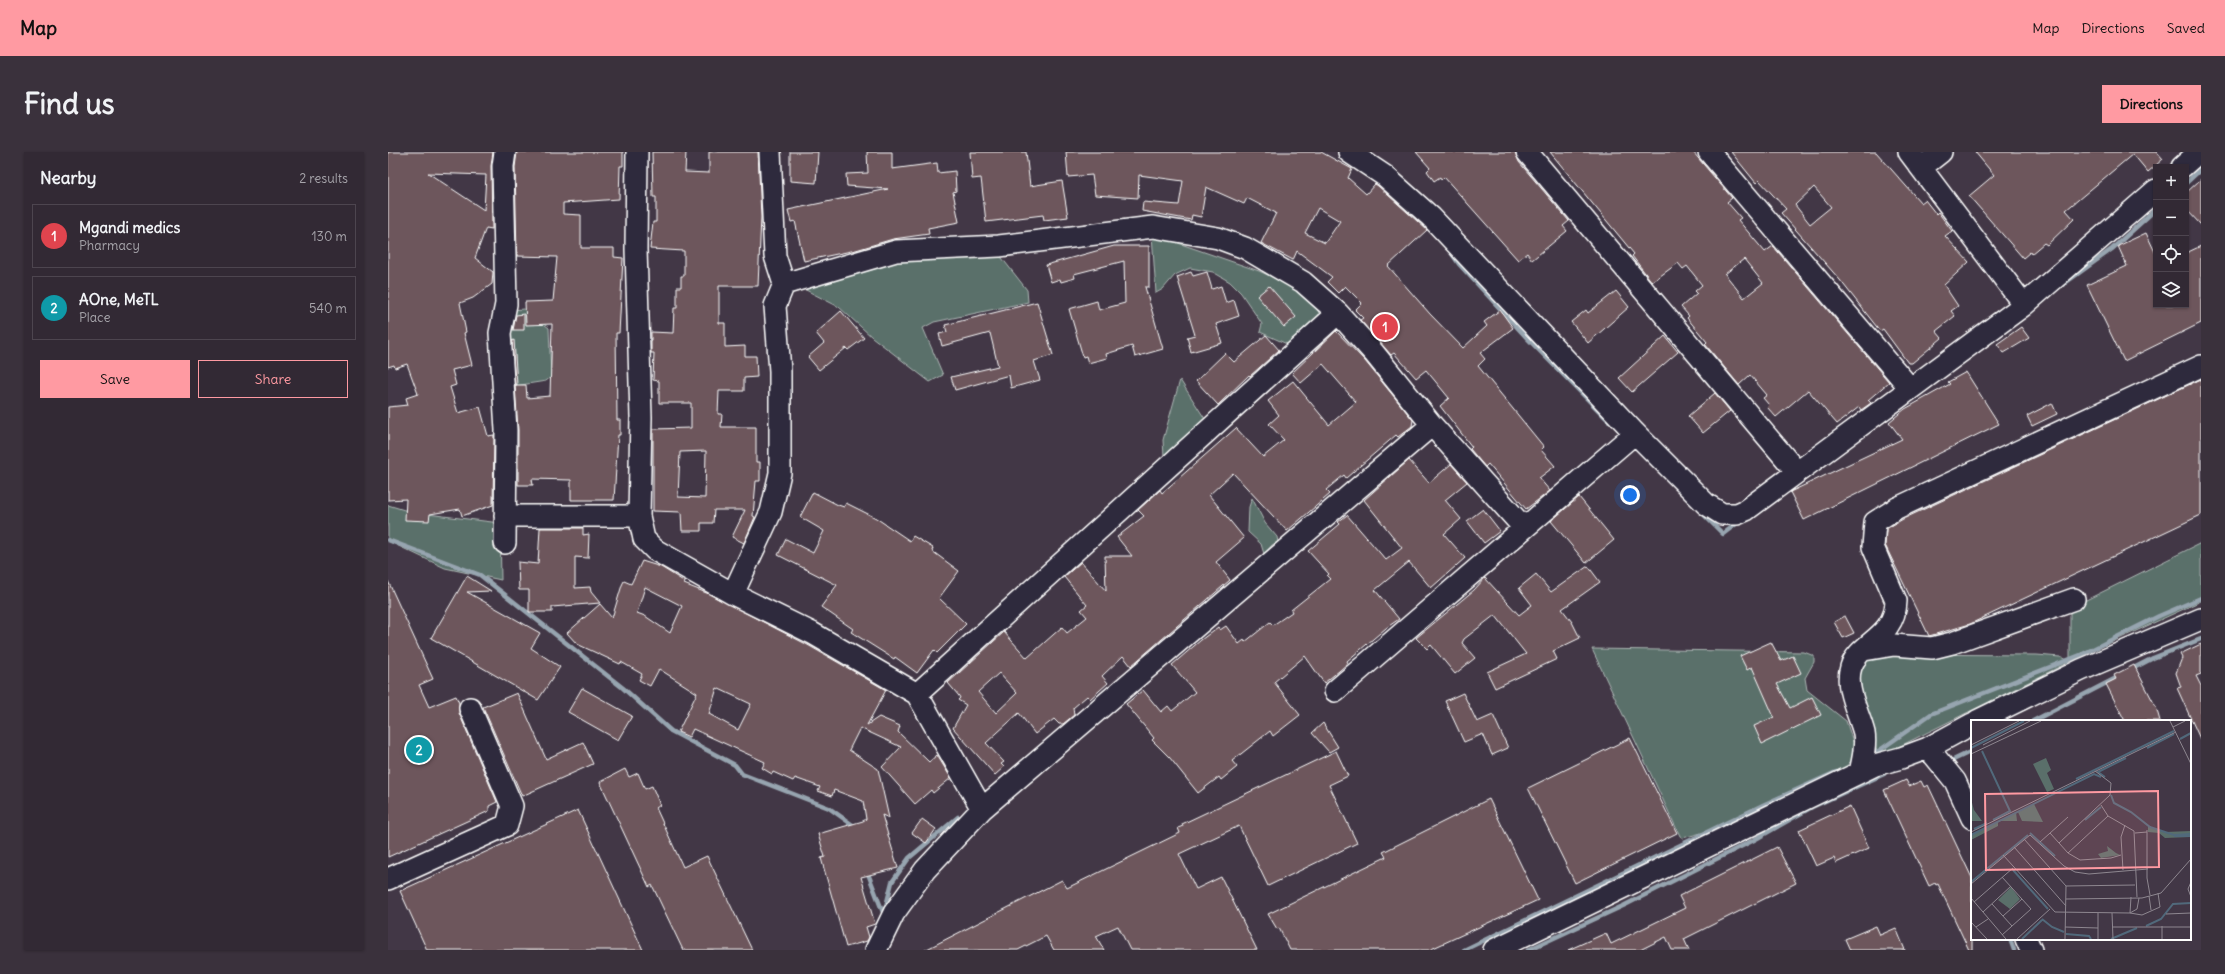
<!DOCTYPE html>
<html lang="en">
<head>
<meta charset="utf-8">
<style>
	:root { --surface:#322934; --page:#3a313c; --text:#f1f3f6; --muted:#a8a6ac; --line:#4d454f; --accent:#ff9aa2 }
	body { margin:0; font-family:Delius,sans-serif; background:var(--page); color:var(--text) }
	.controls { position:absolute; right:12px; top:12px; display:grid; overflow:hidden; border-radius:0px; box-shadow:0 1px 3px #0004 }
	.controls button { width:36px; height:36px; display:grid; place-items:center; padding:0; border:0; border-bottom:1px solid var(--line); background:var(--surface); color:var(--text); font:20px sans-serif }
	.you { position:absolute; left:1242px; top:343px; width:14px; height:14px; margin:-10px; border:3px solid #fff; border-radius:50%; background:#1a73e8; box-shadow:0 0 0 6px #1a73e833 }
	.badge { display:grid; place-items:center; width:26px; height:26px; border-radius:50%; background:var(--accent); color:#fff; font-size:13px; font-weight:700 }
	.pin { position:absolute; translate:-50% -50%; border:2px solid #fff; box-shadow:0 1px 4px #0006 }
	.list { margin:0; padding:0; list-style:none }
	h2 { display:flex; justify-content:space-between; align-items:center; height:52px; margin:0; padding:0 16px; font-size:17px }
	h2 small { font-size:13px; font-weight:400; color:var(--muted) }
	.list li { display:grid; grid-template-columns:26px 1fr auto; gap:12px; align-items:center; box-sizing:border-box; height:64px; margin:0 8px 8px; padding:0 8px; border:1px solid var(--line); border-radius:0px }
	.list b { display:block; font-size:15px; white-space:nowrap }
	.list p { margin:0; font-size:13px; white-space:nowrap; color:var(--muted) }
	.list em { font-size:13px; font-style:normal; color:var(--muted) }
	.actions { display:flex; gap:8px; padding:12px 16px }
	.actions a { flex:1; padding:9px 0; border:1px solid var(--accent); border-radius:0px; text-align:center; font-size:14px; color:var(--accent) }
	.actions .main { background:var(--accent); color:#111 }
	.icon { flex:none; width:22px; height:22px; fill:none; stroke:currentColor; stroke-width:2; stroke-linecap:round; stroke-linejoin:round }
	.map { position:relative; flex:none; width:1813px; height:798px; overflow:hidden; border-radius:0px }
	header { display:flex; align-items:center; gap:24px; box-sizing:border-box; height:56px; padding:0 20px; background:var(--accent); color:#111 }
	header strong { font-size:19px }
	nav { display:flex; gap:22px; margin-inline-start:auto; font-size:14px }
	.intro { display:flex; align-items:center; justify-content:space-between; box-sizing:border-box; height:96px; padding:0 24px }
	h1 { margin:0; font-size:28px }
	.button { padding:10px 18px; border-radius:0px; background:var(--accent); color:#111; font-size:14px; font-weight:700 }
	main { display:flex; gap:24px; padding:0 24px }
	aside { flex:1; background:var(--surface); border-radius:0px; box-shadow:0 1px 3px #0004 }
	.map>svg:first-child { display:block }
</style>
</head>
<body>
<header>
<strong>Map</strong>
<nav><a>Map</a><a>Directions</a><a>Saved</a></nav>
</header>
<div class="intro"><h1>Find us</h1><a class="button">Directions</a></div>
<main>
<aside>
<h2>Nearby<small>2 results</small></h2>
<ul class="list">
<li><span class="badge" style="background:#e0444e">1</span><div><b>Mgandi medics</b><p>Pharmacy</p></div><em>130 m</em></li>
<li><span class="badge" style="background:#0f9aa8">2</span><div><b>AOne, MeTL</b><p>Place</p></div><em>540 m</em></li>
</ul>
<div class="actions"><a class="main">Save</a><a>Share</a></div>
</aside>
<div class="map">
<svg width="1813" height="798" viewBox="0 0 1813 798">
	<rect width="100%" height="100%" fill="#423746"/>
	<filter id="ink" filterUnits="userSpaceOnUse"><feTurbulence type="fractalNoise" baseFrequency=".025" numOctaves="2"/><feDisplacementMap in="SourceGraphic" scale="8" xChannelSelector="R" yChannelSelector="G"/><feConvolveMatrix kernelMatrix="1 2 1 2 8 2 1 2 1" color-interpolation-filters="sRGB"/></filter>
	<g filter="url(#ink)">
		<path fill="#5a6f6a" stroke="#acb7b4" d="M764,82l107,37 28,13 29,20 4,13 -33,27 -27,-12 2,-8 -21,-31 -11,-11 -17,-10 -23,-4 -15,7 -12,14 -7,4z
			M610,101l29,37 1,12 -94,20 -11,6 20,47 -13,7 -58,-45 -33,-30 -41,-21 81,-26z
			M136,157l25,19 2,49 -5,4 -38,6 3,-77z
			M792,228l27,42 -43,34 -1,-16z
			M864,346l13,25 12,14 1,5 -6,3 -8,9 -3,-10 -13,-12 1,-25z
			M0,353l23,7 89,11 1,57 -56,-12 -57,-27z
			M1813,391v58l-130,60 -191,95 -13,-25 -13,-53 12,-24 171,1 23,2 10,4v-53z
			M1204,497l212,3 10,4v6l-9,16 2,12 39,31 11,32 -17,22 -95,46 -62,17 -3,-2z"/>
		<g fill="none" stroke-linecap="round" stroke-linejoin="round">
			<path stroke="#97a5b0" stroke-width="4.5" d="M1798,31l15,-14
				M1062,99l9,13 69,75 81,82
				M1673,134l51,-37 44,-40
				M1312,359l23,23 17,-13
				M0,388l92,35 143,113 48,43 64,34 7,9 87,34 25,18 1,3
				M1742,518l23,-12 48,-19
				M1645,569l87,-45
				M1482,605l61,-43 152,-60 76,-38 42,-18
				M1559,611l25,-12
				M479,719l17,44
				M497,758l7,-28 17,-24 49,-41
				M1622,787l4,11
				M1076,798l301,-146 71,-32
				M1140,798l97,-45 129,-65 58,-33 72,-33"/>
		</g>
		<path fill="#6d565b" stroke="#fff" fill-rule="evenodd" d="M0,0h105l-2,14 1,63 -6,-1 -11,30 18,14 -1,12 -19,14 -13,5 6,29 -2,1 8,32 -20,5 4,15 -6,2 8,26 22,-6 8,29 6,-1 -1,70 -31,11 -2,-7 -30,5 -1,7 -24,-1 1,-21 -18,1v-93l20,-2 -2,-7 12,-4 -11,-30 -12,4 -1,-3 -6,2zM40,21l58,2 -2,35z
			M129,0h106v14h-3l-1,33 -56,4v11l18,1v33h33v9l9,1 -4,75h-3l1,87h3v15h-2l-4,65h-43v-20l-39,-1 1,6h-15v-55l-3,-45h11l1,13 23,-2 2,-72 -26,1 -1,-23 28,-1 4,-44 -40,-1 -2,-89z
			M264,0h34l-1,20 24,1v-21h49l3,65 -3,69h-39v37h6v24l20,-1v10h11l1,21 -13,1v13h-25l-1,23h4l-1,13h35v35h4v19h-4l-3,35 2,1 -11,26 -12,-6 13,-27h-31l-1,13h-12v8h-19l-1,-19 -28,-1v-82l38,-1v-25h-32v-22l-6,-1 1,-27h-3v-21l22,1 1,-25h3v-21h4v-11h3v-25l-34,-2 3,-27h3v-25h-3zM318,299l-1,47 -27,-1 2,-45z
			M402,0h28l-2,31 -26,-2z
			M479,0h25v17l45,-6 1,10 17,-2 1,20 -3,1 6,30 -31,6 1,6 -36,5 -37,11 -52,11 -9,-40 -4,1 -3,-12 100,-21 -41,-3 -1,-12 22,-1z
			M582,0h56l4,34 32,-5 6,36 -24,3 -1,-5 -57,7 -5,-44 -9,1z
			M678,0h255l31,17 -4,9 18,16 9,-10 3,2 49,44 -39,36 42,48 33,34 24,-22 -3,-4 16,-12 13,18 -33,25 5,6 -7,7 66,81 -3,3 14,16 -16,12 11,13 -24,18 -38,-45 -3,3 -15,-18 2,-2 -32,-41 9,-8 -23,-28 -10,8 -22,-25 -3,2 -31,-35 3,-2 -8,-8 7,-7 -17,-17 -7,7 -11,-11 5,-5 -35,-26 -4,9 -32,-17 15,-30 -29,-15 -3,6 -38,-17 -5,30 -9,-2 -1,5 -49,-9 1,-9 36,3 4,-24 -44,-6 -1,23 -43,-3 -3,-20 -24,2zM930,56l22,13 -15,22 -20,-10z
			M1028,0h99l4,10 50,59 -6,5 4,5 -35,29 -5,-7 -9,7 -74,-83 -3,3 -1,-3 -6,4 -7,-10 3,-3z
			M1162,0h143l39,46 -5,4 14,16 -3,2 27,32 8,-6 116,136 -21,18 3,3 -10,7 -2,-3 -22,17 -29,-34 -32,27 -9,-10 2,-2 -6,-7 4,-3 -17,-20 -11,10 -34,-41 2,-2 -20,-24 2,-2 -8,-9 16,-14 -2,-2 7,-6 -15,-19 -4,3 -5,-6 -26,19 -20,-26 2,-2zM1356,107l19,24 -19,15 -19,-24z
			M1343,0h145l45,51 4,-3 11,14 2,-2 14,19 -7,5 24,26 -25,23 14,21 -7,5 4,5 -19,15 6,7 -30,25h-4l-25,-34 -3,2 -40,-51 -59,-67 5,-4 -27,-29 -3,3zM1426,35l17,20 -21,17 -15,-19z
			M1587,0h182l6,7 -15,13 -15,-18 -67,56 8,9 -27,26 -3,-2 -13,11 -1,-2 -7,6 -54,-62 25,-21z
			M1813,27v46l-15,-16v-16z
			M1758,81l10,21v51h30v-52l15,-7v77l-77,38 -37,-76 40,-19 -9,-20z
			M726,94h35v41h-4l18,62 -28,8 -3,-11 -26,8 1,4 -19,5 -2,-7 -3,1 -14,-48 28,-8 2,9 26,-7 -1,-42 -50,13 1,4 -14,4 -1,-3 -9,3 -5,-17z
			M803,120l2,4 14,-4 5,17 9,-3 5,17 8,-3 5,16 -23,8 6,19 -31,9 -4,-15 8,-2 -18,-58z
			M881,134l27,31 -12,10 -27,-31z
			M1228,139l13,16 -41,36 -17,-21 15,-12 2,3z
			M649,150l16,53 -19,6 6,19 -29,8 -2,-13 -54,15 -4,-13 47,-11 -8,-33 -48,13 -3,-12 8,-2 -2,-7z
			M453,159l23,27 -16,12 -2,-2 -27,22 -11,-13 16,-14 -8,-10z
			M136,162v16h-11l3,-15z
			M1633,175l8,11 -25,15 -7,-9z
			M948,179l29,30 48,59 -1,6 -14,11 -2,-2 -50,43 -2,-3 -18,15 4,4 -43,37 -54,-58 -24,22 35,43 -28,24 14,18 -99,86 -8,-10 -21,20 6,7 -18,16 -3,-3 -14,12 1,7 -11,9h-4l-5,-5 -19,15 -16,-21 -33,30 18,19 -3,2 3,3 -9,8 -42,-47 13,-23 -8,-5 2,-2 -1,-2 -11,-13 56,-51 23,26 35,-31 5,6 20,-16 -6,-7 6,-5 -23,-28 17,-15 25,29 -1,-35h27l-15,-19 27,-21 -6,-6 22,-20 2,3 74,-65 27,29 21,-17 -15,-16 10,-9 -11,-14 25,-20 36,44 27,-23 -33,-38 -22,19 -9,-10zM611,521l18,20 -21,20 -18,-21z
			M878,183l13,15 -29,26 -1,-1 -31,30 -22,-24 29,-28 9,9z
			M1277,184l13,16 -46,40 -13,-14z
			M126,188l3,45h-2l-3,-44z
			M1578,220l33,52 -195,96 -14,-28 112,-53 -13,-17 16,-13 45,-25 -2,-2z
			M1813,227v136l-231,109 -41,12 -44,-91 1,-16 17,-10z
			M1327,241l15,18 -27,22 -15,-17z
			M1664,251l5,11 -25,12 -5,-10z
			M1021,308l20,23 22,-19 16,18 -22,18 16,19 -17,15 21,24 -34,30 -22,-26 -34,28 24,29 -13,9 -39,33 1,2 -9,8 -15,12 -19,-27 -31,26 26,33 -27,21 -3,-5 -38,30 5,6 -16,13 -2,-3 -21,16 -28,-35 -18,-18 2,-2 -28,-34 17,-14 18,22 7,-6 4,5 23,-19 -23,-27 29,-25 17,-13 2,3 6,-4 13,18 5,-4 1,2 25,-20 3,3 19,-13 -1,-2 39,-31 -3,-3 2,-2 -21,-23 32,-27 -2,-2 9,-7 39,45 16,-12 -38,-48z
			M425,340l25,13 6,2 2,-4 30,15 34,23 3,-5 20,12 -1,3 27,20 -20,27 27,26 -29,29 -3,-3 -17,23 -22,-16 -1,2 -43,-27 2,-3 -32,-22 16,-22 -59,-30 8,-16 27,14 11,-22 -24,-14z
			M1191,345l35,43 -28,23 -35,-42z
			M1095,357l17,22 -16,12 -17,-22z
			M152,376h43v7l6,-1 -1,24 -13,-1v31l15,-1 1,5 9,11 -48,4v5h-23v-22h-10l-1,-28 20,2z
			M254,409l19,6 24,15 -1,2 25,10 97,50 80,46 -19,35 12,-8 21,9 -2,6 31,30 8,-7 14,23 -18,15 -2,-3 -16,14 -33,-37 19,-20 -41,-19 -11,22 29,19 11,49 -7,-3 16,53 -37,9 14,47 -9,3 3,10 -2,4 -21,6 -25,-89 4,-1 -7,-23 45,-13 3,-2 -3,-18 -29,-11 -2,6 -14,-5 2,-4 -25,-9 -2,3 -20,-9 -1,2 -10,-6 3,-6 -72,-33 -4,8 -11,-5 19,-39 -38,-24 -9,17 -11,-6 3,-6 -21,-12 -1,2 -43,-20 -10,-11 33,-29 12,14 10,-33 2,-4 7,3zM257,435l37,19 -12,27 -25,-17 -8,-3zM329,536l34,16 -13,26 -29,-16z
			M1200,414l12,16 -38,27 10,13 8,16 -27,13 4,8 -62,29 -8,-16 39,-18 -31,-39 -31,24 -2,4 13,15 -20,16 -24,-29 -4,4 -11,-11 58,-48 11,-12 34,37 13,-10 -13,-17 17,-14 15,18z
			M79,424l24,15 -24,1 73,41 -9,15 29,19 -22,33 -107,-62z
			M0,429l45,98 -14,6 10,22 27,-11 3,7v10l38,89 -8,4v5l-101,46z
			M1457,464l9,17 -11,5 -9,-16z
			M1383,490l10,19 12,-5 8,17 -24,11 13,24 22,-11 9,18 -59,29 -8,-18 20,-9 -22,-50 -5,3 -7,-14z
			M1813,492v30l-5,2 5,10v55l-24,-53 4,-1 -5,-14 6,-15 -2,-4z
			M1746,513l22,42 4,14h-35l-19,-37 10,-5 -2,-4z
			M194,536l50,28 -14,24 -50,-28z
			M129,541l29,66 37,-17 10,22 -71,32 -39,-89z
			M1075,541l14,29 16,-7 15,33 -16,7 -9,-21 -19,8 -19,-41z
			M935,571l15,24 -9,5 -17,-19z
			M1242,586l47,95 -102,50 -47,-95z
			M948,599l12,25 -19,9 28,58 -89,43 -29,-60 -60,28 17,35 25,-12 36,73h-127l-12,-24 -22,10 8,14h-50l-8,-14 -28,14h-93l137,-70 5,8 113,-55 -2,-5 5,-2 -1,-2z
			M237,617l4,8 9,-4 7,16 7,-3 8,19 -4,3 27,59 24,-11 45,94h-69l-31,-65 -3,2 -49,-105z
			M1518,628l3,6 12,-5 3,6 4,-2 44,93v72h-3l-31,-66 -2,1 -1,-2 -6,3 -45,-96z
			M1101,647l49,101 -109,50h-139l-11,-22 -2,1 -9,-15 118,-57 -3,-5z
			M1462,654l19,42 -33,15 -2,-5 -18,8 -17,-36z
			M190,658l65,140h-216l-27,-59z
			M534,667l14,10 -10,14 -14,-10z
			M1389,695l19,36 -112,56 5,11h-17l-6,-13 -26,13h-72l38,-17 5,11 74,-36 -6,-12z
			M1488,774l4,9 16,-7 9,22h-55l-5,-11z"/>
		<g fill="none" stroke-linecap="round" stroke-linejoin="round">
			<g stroke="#fff" stroke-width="24">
				<path id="minor" d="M249,0l-1,97 5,168 -2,99 5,23 11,11 78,44 79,39 105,61 65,115
					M961,0l36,24 46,41 204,216 71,71 16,10h15l9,-4 278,-205 132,-115
					M1139,0l270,320
					M1321,0l201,236
					M1521,0l115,153
					M1534,15l19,-15
					M1794,15l17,-15
					M396,132l112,-33 103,-5 154,-19 65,11 27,10 58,34 35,31 36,40 58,72 92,103
					M117,364h134
					M117,391l1,-113 -6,-97 6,-29 -3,-138 2,-14
					M345,442l38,-82 9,-39v-102l-5,-65 9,-22 -9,-28 -5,-104
					M1476,498l30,-5 38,3 20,-5 122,-44
					M947,539l300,-258
					M529,542l421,-381
					M1589,569l104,-51 120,-51
					M1540,596l27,33 17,37
					M1472,620c3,-12 6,-27 4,-39 -5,-20 -20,-45 -13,-66 8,-25 44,-29 45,-66l-23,-54 2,-25 22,-14 304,-142
					M0,727l119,-54 5,-19 -42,-98
					M1638,787l5,11
					M488,798l18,-37 31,-43 57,-61 450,-384
					M1106,798l381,-185 26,-7 27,-10 44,-24"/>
			</g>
			<use href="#minor" stroke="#2f2a3d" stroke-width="21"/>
		</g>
	</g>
	<g transform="translate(1583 568)">
		<rect width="220" height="220" fill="#423746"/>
		<path d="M75,38l5,12 -4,3 7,16 -7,3 -14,-28zM0,79l3,11 8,11h-11zM63,84l9,18 -21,-1 -4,-9zM45,92l1,9h-19v5l-27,14v-5zM177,106l17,6 26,-1v6l-26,1 -6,-5 -11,-1zM136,126l9,7 4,2 -19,3 -3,-4 10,-3zM40,167l9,12 -10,10 -12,-9z" fill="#5a6f6a"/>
		<path fill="none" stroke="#51697b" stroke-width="2" d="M209,19l11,-6M0,28l53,-27M176,28l27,-14M11,31l28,60 -17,9M134,57l-7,-5 28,-14M105,59l98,-48M140,75l3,8 17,9 19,15 24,8 17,-1M114,100l16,-13M3,109l13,-6M59,113l25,23M0,115l123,-61 7,3M203,116h17M42,150l35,39M0,162l57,-47M71,199l10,8 12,5M175,206l15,-7 12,-15 18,-1M95,214l23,2 2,3M51,219l20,-19M140,219l26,-11"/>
		<path fill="none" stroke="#8e8790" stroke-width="1" d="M199,1l21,43M202,7l12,-6M0,25l48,-24M12,25l47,-24M0,34l70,-33M130,85l7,11 26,15 3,66M176,110v48l3,17M0,112l205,-100M79,113l18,20 12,7 31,-2 10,-3M164,113l12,-1M53,119l42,47 -1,53M69,122l28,-25M88,123l51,-48 1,-12 -16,-12M43,127l52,59M97,133l40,-37M32,135l52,57 75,1 7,-4 2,-11M152,150l-2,-33 4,-12M220,162l-3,7 3,8M0,164l59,-49 34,31 11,6 14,2 59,-5M95,166l69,-1M178,176l2,14M160,177l-1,16 12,2 18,-8 -2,-14M0,178l35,41M95,179l76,-1 19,-5 30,-34M3,182l39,-34M21,184l20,22M12,192l28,-26M127,193v26M141,193l1,26M195,194l25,-1M32,196l19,-17M0,202l16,17M5,207l12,-8M94,207l33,1M141,207h79M31,215l29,-26 -29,-32M46,219l33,-30M191,219v-13"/>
		<path fill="#ff9aa2" fill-opacity="0.15" stroke="#ff9aa2" stroke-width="2" d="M187,71l1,76 -173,3 -1,-76z"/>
		<rect width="220" height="220" fill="none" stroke="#fff" stroke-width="2"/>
	</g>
</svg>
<div class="controls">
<button>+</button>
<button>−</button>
<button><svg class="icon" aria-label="locate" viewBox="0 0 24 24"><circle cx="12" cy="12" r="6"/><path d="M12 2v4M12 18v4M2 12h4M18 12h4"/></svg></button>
<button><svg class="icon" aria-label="layers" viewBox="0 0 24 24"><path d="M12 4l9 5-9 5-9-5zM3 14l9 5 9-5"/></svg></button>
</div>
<div class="you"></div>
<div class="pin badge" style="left:997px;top:175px;background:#e0444e">1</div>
<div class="pin badge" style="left:31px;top:598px;background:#0f9aa8">2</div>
</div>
</main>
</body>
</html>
